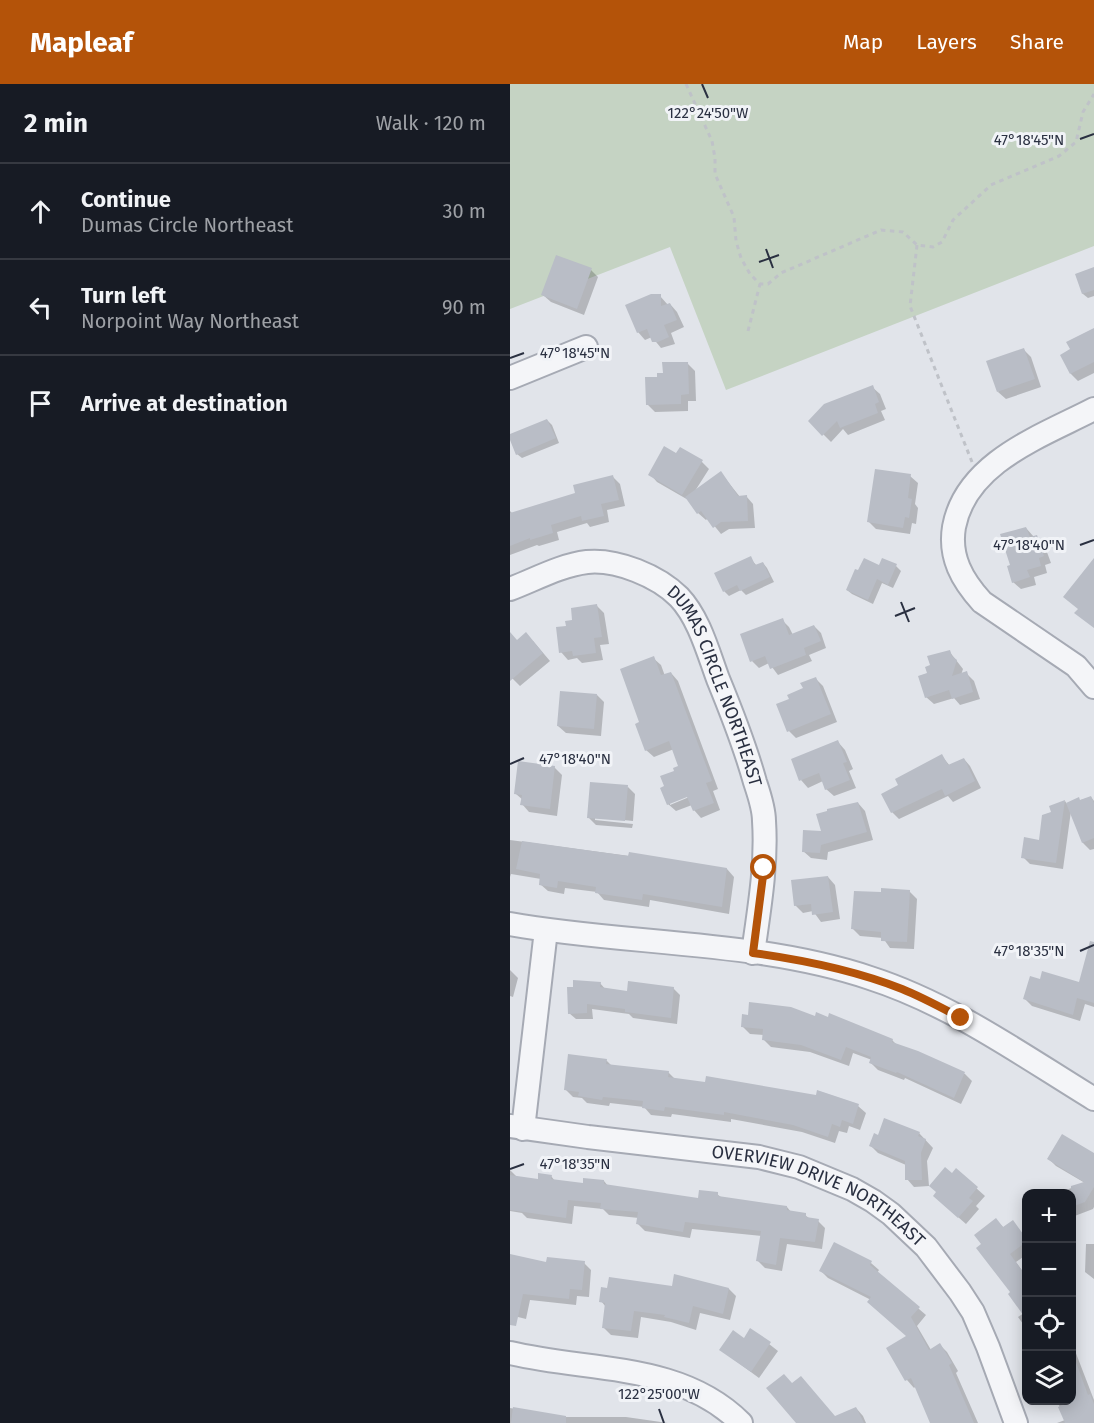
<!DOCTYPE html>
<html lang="en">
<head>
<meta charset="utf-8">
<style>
	:root { --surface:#171b24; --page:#20242c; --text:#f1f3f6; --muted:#9ea1a6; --line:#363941; --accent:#b45309 }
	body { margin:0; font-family:"Fira Sans",sans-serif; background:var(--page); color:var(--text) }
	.controls { position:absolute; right:18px; bottom:18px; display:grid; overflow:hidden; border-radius:12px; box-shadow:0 3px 15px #0003 }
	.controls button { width:54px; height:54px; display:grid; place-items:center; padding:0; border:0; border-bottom:2px solid var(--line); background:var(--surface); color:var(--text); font:30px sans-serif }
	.stop { position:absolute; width:18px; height:18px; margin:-14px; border:4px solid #b45309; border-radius:50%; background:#fff }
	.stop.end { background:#b45309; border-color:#fff; box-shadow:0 2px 6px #0008 }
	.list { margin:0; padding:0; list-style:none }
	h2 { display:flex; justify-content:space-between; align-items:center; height:78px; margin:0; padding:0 24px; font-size:26px }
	h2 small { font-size:20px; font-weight:400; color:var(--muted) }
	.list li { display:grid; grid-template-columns:39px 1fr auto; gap:18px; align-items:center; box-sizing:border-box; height:96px; padding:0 24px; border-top:2px solid var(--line) }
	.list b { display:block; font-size:22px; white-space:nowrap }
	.list p { margin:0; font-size:20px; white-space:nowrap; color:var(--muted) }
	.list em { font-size:20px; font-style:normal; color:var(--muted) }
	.icon { flex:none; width:33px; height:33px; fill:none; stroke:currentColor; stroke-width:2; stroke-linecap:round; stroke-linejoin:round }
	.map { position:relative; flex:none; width:584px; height:1339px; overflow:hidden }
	header { display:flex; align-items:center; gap:36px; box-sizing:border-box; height:84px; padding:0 30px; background:var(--accent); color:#fff }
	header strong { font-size:28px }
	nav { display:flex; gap:33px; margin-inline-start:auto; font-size:21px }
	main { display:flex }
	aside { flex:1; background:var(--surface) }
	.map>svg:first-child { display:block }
</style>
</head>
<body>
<header>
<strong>Mapleaf</strong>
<nav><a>Map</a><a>Layers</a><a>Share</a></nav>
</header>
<main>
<aside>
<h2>2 min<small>Walk · 120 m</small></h2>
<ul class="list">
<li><svg class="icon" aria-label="ahead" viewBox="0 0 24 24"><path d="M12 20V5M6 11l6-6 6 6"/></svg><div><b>Continue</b><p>Dumas Circle Northeast</p></div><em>30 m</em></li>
<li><svg class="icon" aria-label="left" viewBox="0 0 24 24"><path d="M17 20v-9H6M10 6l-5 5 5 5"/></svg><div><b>Turn left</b><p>Norpoint Way Northeast</p></div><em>90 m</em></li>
<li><svg class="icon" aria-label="arrive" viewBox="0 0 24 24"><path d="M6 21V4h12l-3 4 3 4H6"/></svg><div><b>Arrive at destination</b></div></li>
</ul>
</aside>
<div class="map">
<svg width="584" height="1339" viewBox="0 0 584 1339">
	<rect width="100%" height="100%" fill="#e1e4ea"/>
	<path fill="#c5d3c3" d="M0,0h584v162l-368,144 -56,-143 -160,62z"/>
	<path fill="#0003" fill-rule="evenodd" d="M584,185v27l-6,2 -5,-4 -6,-19z
		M81,186l7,7 -14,38 -33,-13 -8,-7z
		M150,212l8,9 2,-1 7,8 7,15 -13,6 4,11 -14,4 -9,-11 -7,3 -7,-8z
		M584,246v43l-16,8 -7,-7 1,-24 -4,-7z
		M514,266l7,7 10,30 -35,12 -8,-7z
		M177,279l8,8 1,30h-8v10l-33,1 -8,-8 11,-25z
		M362,303l8,7 6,15 -5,2 4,9 -37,15 -5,-6 -12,13 -21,-21z
		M37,336l5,5 7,18 -37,15 -5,-4 -7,-18z
		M166,371l26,7 7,7 -14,22 26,-18 19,24 6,-1 7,8 2,24 -26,1 -8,5 -13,-16 -2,2 -8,-7 -8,-12 -33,-19 -7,-8z
		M400,392l8,7 -3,21 3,4 -2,16 -4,-1 -2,11 -34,-5 -7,-7z
		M103,393l7,7 5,22 -18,4 2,12 -19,5 -3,-4 -30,9 2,8 -20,6 -2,-1 -27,10v-44l3,3 64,-20z
		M516,444l8,9h3l7,7 7,19 -6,2 2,8 -13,4 2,8 -15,4 -8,-7 -1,-16z
		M240,474l7,8 6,-3 4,5 7,14 -28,13 -5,-5 -12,6 -5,-5z
		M386,482l5,5 -8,17 -11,-5 -9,21 -21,-10 -5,-4 33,-23z
		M87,522l7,7 5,31 -9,1 3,15 -21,3 -5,-5 -9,2 -7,-8 7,-25z
		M272,536l7,7 4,8 21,-9 7,7 5,15 -17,7 3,6 -34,14 -9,-12 -10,5 -7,-7z
		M0,553l7,4h16l17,20 -30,25 -10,-10z
		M439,567l14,18 -2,6 5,-2 8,8 6,18 -20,6 -6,-7 -20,6 -8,-7 2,-23z
		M143,574l8,7 4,11 6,-3 7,8 40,108 -5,2 7,19 -19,8 -7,-8 -2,-5 -16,6 -8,-7 8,-32 4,-5 -6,-18 -20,8 -8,-7 -5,-28zM183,709l1,2 -24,10v-3z
		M306,595l7,7 14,36 -41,16 -7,-7 2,-32z
		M87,611l7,7 -3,34 -35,-3 -8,-7z
		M328,658l7,8 8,19 -4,2 7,17 -22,8 -8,-7 -3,-8 -15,7 -7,-8z
		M432,672l8,10 14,-7 6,7 11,22 -28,14 -5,-6 -49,23 -7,-7 8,-26z
		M44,683l8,8 -5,41 -28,-4 -7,-8 1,-4 -7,-6z
		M118,703l7,7 -2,27 -38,-4v3l38,4 -1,4 -36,-3 -7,-7z
		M581,713l3,4v48l-4,1 -7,-7 -12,-32 -8,58 -33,-5 -7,-7 17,-16 13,-29 12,-11 2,3z
		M348,719l7,8 8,29 -45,12 -1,8 -16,-2 -8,-7z
		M0,756l217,29 7,8 -5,37 -79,-14 -1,7 -45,-7 -7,-8 -32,-4 -1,6 -16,-3 -8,-7 1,-5 -30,-5 -1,3z
		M318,793l7,8 5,34 -19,3 -8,-11 -10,2 -8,-8z
		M399,807l8,8 -3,50 -24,-1 -7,-10 -23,-2 -7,-7 30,-35z
		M575,882l9,3v38l-9,-3 -5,17 -48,-15 -7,-7 16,-19 39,3z
		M0,886l8,8 -5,19 -3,-1z
		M90,899l6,7 23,2 44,-4 7,7 -3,29 -44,-6 -4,-4 -37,-5 1,10h-17l-7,-6z
		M232,942l150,14 5,5 68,29 7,7 -11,23 -56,-26 -1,2 -26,-10 -7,-7 1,-3 -19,-7 -4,13 -39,-14 -39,-5 -8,-8 1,-4 -14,-1z
		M96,976l6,6 56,6 7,7 183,27 8,7 -6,17 -11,-4 -2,7 -8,-2 -4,12 -33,-11 -71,-13v3l-59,-8 -1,3 -20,-2 -7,-8 -34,-4 -1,3 -22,-3 -5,-5 -9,-1 -8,-8z
		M409,1049l14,15 -6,13 2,25 -15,1 -7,-8 -1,-14 -28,-12 -7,-7 7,-9z
		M553,1052l31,19v52l-1,2 -21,8v-23l-14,-1 27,-10 -29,-17 -7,-7z
		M0,1086l8,8 21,2 12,-4 4,5 29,4 20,-4 4,5 91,14 18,-6 5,4 65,9 4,5 14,3 5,4 8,2 7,7 -3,21 -35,-5 -5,27 -17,-3 -7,-7 4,-25 -70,-7 -2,9 -45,-7 -7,-7 1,-6 -30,-3 -6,-6 -29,-3 -2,18 -45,-6 -5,-5 -12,-2z
		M446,1086l29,26 -9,10 3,3 -13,15 -24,-21 -5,-11z
		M486,1136l8,8 8,-6 14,16v17l-10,7 10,14v52l-8,-11 6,-4 -41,-69z
		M325,1160l36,19 8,7 -2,3 49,42 -9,11 14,24 9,-5 7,7 11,19 -2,2 22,50h-46l-16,-37 -2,2 -7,-8 -19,-32 20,-11 -37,-37 -43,-22 -7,-7z
		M576,1160h8v35l-9,-7z
		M0,1172l38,8 36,-1 7,7 -2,27 -12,-1 -1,9 -46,-5 -4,19 -16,-4z
		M163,1203l56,2 7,7 -6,24 -30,-7 -4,17 -25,-8 -30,-5 -3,21 -27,-3 -8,-8 3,-20 -5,-6 8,-11z
		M241,1246l27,21 -19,27 -38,-28 23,-10z
		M562,1259l22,57v23h-37l8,-3 -8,-20h15z
		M283,1301l43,33 20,-10 7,8 3,7h-68z
		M0,1324l53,9h63l42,6h-158z"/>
	<path fill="#b9bdc6" d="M46,171l36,13 -15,41 -36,-14z
		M584,183v23l-12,4 -7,-20z
		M141,210h10v12l9,-3 7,17 -13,5 5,12 -11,5h-6l-5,-13 -10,4 -12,-28z
		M584,244v34l-24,12 -10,-19 10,-6 -4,-7z
		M514,264l11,31 -38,13 -11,-31z
		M152,278h26l1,32 -8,1v9l-35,1 -1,-28h12v-4h6z
		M363,301l6,17 -4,2 3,9 -38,15 -3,-7 -15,15 -14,-15 16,-17z
		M37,335l9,19 -40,17 -6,-15v-6z
		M154,362l12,7 4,-6 23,13 -21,35 -34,-20z
		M365,385l36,5 -3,24 4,1 -3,19 -4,-1 -2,11 -36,-6z
		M211,387l17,25 9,-1 1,26 -27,1 -8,6 -12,-17 -4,3 -12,-17z
		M103,391l6,25 -18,4 3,12 -22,5 -1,-5 -30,9 2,8 -23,7v-2l-20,8v-33l65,-20 -2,-8z
		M516,443l4,10 7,-2 7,21 -5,2 2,8 -14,4 3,7 -18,6 -5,-17 3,-1 -10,-31z
		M241,472l4,9 8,-3 7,15 -30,14 -3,-6 -14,7 -9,-19z
		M354,474l15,7 3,-7 15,6 -9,21 -11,-6 -9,21 -22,-10 9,-21 3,1z
		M584,474v70l-20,-15 4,-4 -15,-12z
		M87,520l5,33 -8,1 2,15 -23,3 -1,-5 -13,2 -3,-26 10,-1 -1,-5 7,-1 -1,-12z
		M273,534l6,17 25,-10 7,16 -17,7 2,7 -36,14 -5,-13 -15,6 -10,-28z
		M0,548l7,8 9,-8 17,21 -33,28z
		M440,566l2,6 5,4 -5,16 15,-5 6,21 -21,7 -3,-9 -24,8 -7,-22 9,-3 -2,-6 5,-2 -3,-9z
		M144,572l7,19 10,-3 41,109 -6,2 8,20 -21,8 -6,-14 -20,8 -7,-17 4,-2 -4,-10 14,-5 -1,-3 5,-2 -9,-25 -24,10 -10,-27 4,-2 -19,-53z
		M306,593l15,37 -44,18 -11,-28 13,-5 -2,-4 16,-7 -3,-5z
		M50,607l37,3 -3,35 -37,-3z
		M328,656l9,22 -4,1 7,17 -25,10 -6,-17 -20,8 -8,-22z
		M432,670l6,11 16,-7 11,23 -30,15 -3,-7 -51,24 -10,-19 17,-9 -3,-6z
		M8,677l37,5 -5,43 -30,-4 2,-10 -8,-1z
		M80,698l38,3 -3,36 -38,-3z
		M581,712l3,7v35l-12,5 -16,-40 13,-6 1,3z
		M555,716l-9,63 -35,-5 3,-21 15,3 3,-25 9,-3 -2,-6z
		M348,718l9,30 -46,13 -1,8 -18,-1 1,-22 18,1 -5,-17 11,-3v-2z
		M12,757l106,15 1,-4 98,16 -5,39 -79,-13 -1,6 -47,-7 1,-6 -38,-6 -1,7 -18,-3 1,-11 -24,-5z
		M318,792l5,36 -21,3 -1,-11 -17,2 -3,-26z
		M371,804l29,2 -3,52 -26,-1v-9l-30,-3 3,-38 27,1z
		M580,857l4,1v61l-17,-5 -4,17 -50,-16 7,-23 10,3 2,-8 37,11z
		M63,896l28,2 -1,5 27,4 1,-10 46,6 -3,31 -46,-6v-3l-38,-5v9l-19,1 -1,-27h6z
		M239,918l42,5 24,9 1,-4 12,5 1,-4 64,26 -1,3 26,9 47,21 -11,26 -57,-26 -1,1 -27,-10 2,-6 -25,-10 -5,13 -40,-15 -39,-5 1,-11 -22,-2 1,-13 6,1z
		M58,970l39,5 -1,5 63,7 -1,6 37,5 1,-6 110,19 1,-5 42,14 -6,20 -11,-4 -2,7 -8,-3 -4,13 -35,-12 -69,-13v3l-59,-8 -1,4 -22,-3 1,-7 -40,-4 -1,3 -24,-4 1,-4 -15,-2z
		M374,1034l36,14 -2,4 8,3 -5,14 1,27h-17v-19l-36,-15 5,-13 4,2z
		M552,1050l32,19v34l-9,15 -14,5v-21l13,-4 -37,-23z
		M435,1083l7,6 4,-5 22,19 -9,11 4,3 -15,17 -25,-22 3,-4 -7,-6z
		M28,1089l14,2 -1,4 32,4v-5l21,2v4l94,14 1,-8 19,2v4l69,10v4l19,3v4l13,2 -4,23 -35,-4 -4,27 -20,-4 5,-30 -76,-9 -2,10 -47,-8 2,-12 -38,-3 1,-6 -33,-3 -2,18 -56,-8v-35l28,4z
		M486,1134l7,9 10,-7 13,18v4l-16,12 16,22v43l-18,-25 2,-2 -34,-44 5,-4 -7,-9z
		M324,1158l38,19 -2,4 50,42 -9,10 18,33 11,-7 12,20 -3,2 25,58h-44l-19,-45 -6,3 -19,-33 20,-12 -39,-34 4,-5 -52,-26z
		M0,1170l36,8 1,-5 38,4 -3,29 -12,-1 -1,10 -46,-5 -7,32 -6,-1z
		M164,1190l55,14 -6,26 -30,-8 -4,17 -25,-6 1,-2 -31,-4 -3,20 -29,-3 3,-25 -6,-1 2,-15 6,1 2,-11 63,9z
		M240,1244l21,14 -20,30 -32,-22 14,-20 11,8z
		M561,1270h2l15,41 2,-1 4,10v19h-29l-7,-16 13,-6z
		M274,1290l8,9 9,-7 34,40 21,-9 8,16h-68l-30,-35z
		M3,1323l53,9v7h-55z"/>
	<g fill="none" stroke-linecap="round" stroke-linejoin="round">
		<g stroke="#a6aab4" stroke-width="26">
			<g id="minor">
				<path d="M0,294l76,-31"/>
				<path d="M584,325c-52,27 -128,53 -140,118 -5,30 8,53 28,75l94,64 18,21"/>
				<path id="s1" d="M0,505c24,-9 51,-24 77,-27 30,-3 71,14 92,35 20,21 29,55 39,82 14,34 27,67 37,103 4,12 9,26 9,39 3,44 -5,89 -11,132"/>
				<path d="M0,840c117,21 247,16 360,54 81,26 152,77 224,121"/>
				<path id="s2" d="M0,1042l78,11 171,20 40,10 53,22 21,12 18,13 35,33 34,45 13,20 15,35 28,76"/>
				<path d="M13,1045l23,-199"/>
				<path d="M0,1269c79,19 170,9 231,70"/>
			</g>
		</g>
		<path stroke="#bfc2c8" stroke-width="3" stroke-dasharray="4.5 4.5" stroke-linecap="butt" d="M176,0l26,57 3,17v16l19,43 2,24 5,17 9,16 10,10h8l13,-11 100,-43 22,2 14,13 16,2 9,-5 11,-22 38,-35 68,-29 17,-14 7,-30 11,-18
			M407,161l-7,61 62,156
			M238,247l12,-47"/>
		<use href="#minor" stroke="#f4f5f8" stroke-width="22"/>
	</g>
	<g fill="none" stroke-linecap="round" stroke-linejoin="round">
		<path stroke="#b45309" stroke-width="8" d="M254,784l-11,85c51,7 101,17 149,36 20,8 40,19 59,29"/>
	</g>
	<path fill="none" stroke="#2a3041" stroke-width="2" d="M192,0l6,14M570,55l14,-5M256,165l7,19M249,178l20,-7M0,274l14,-5M570,461l14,-5M391,518l8,20M385,532l20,-8M0,680l14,-6M570,867l14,-6M0,1085l14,-5M149,1325l5,14"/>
	<g text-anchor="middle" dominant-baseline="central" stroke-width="6" stroke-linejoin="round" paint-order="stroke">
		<g font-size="18" fill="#2a3041" stroke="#f1f3f7">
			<text stroke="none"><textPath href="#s1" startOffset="279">DUMAS CIRCLE NORTHEAST</textPath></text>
			<text stroke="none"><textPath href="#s2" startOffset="321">OVERVIEW DRIVE NORTHEAST</textPath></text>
		</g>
	</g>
	<g font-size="15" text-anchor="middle" fill="#2a3041" stroke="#f1f3f7" stroke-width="6" stroke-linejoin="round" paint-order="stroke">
		<text x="198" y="34">122°24'50"W</text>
		<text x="519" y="61">47°18'45"N</text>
		<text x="65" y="274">47°18'45"N</text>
		<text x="519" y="466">47°18'40"N</text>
		<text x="65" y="680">47°18'40"N</text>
		<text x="519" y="872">47°18'35"N</text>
		<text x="65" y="1085">47°18'35"N</text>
		<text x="149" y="1315">122°25'00"W</text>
	</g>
</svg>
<div class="controls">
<button>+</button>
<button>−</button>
<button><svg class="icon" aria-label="locate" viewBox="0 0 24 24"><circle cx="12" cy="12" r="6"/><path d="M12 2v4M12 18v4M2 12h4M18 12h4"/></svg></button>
<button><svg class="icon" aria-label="layers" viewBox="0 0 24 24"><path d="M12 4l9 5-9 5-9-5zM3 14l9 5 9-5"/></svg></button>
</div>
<div class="stop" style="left:254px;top:784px"></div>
<div class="stop end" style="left:451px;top:934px"></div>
</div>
</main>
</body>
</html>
